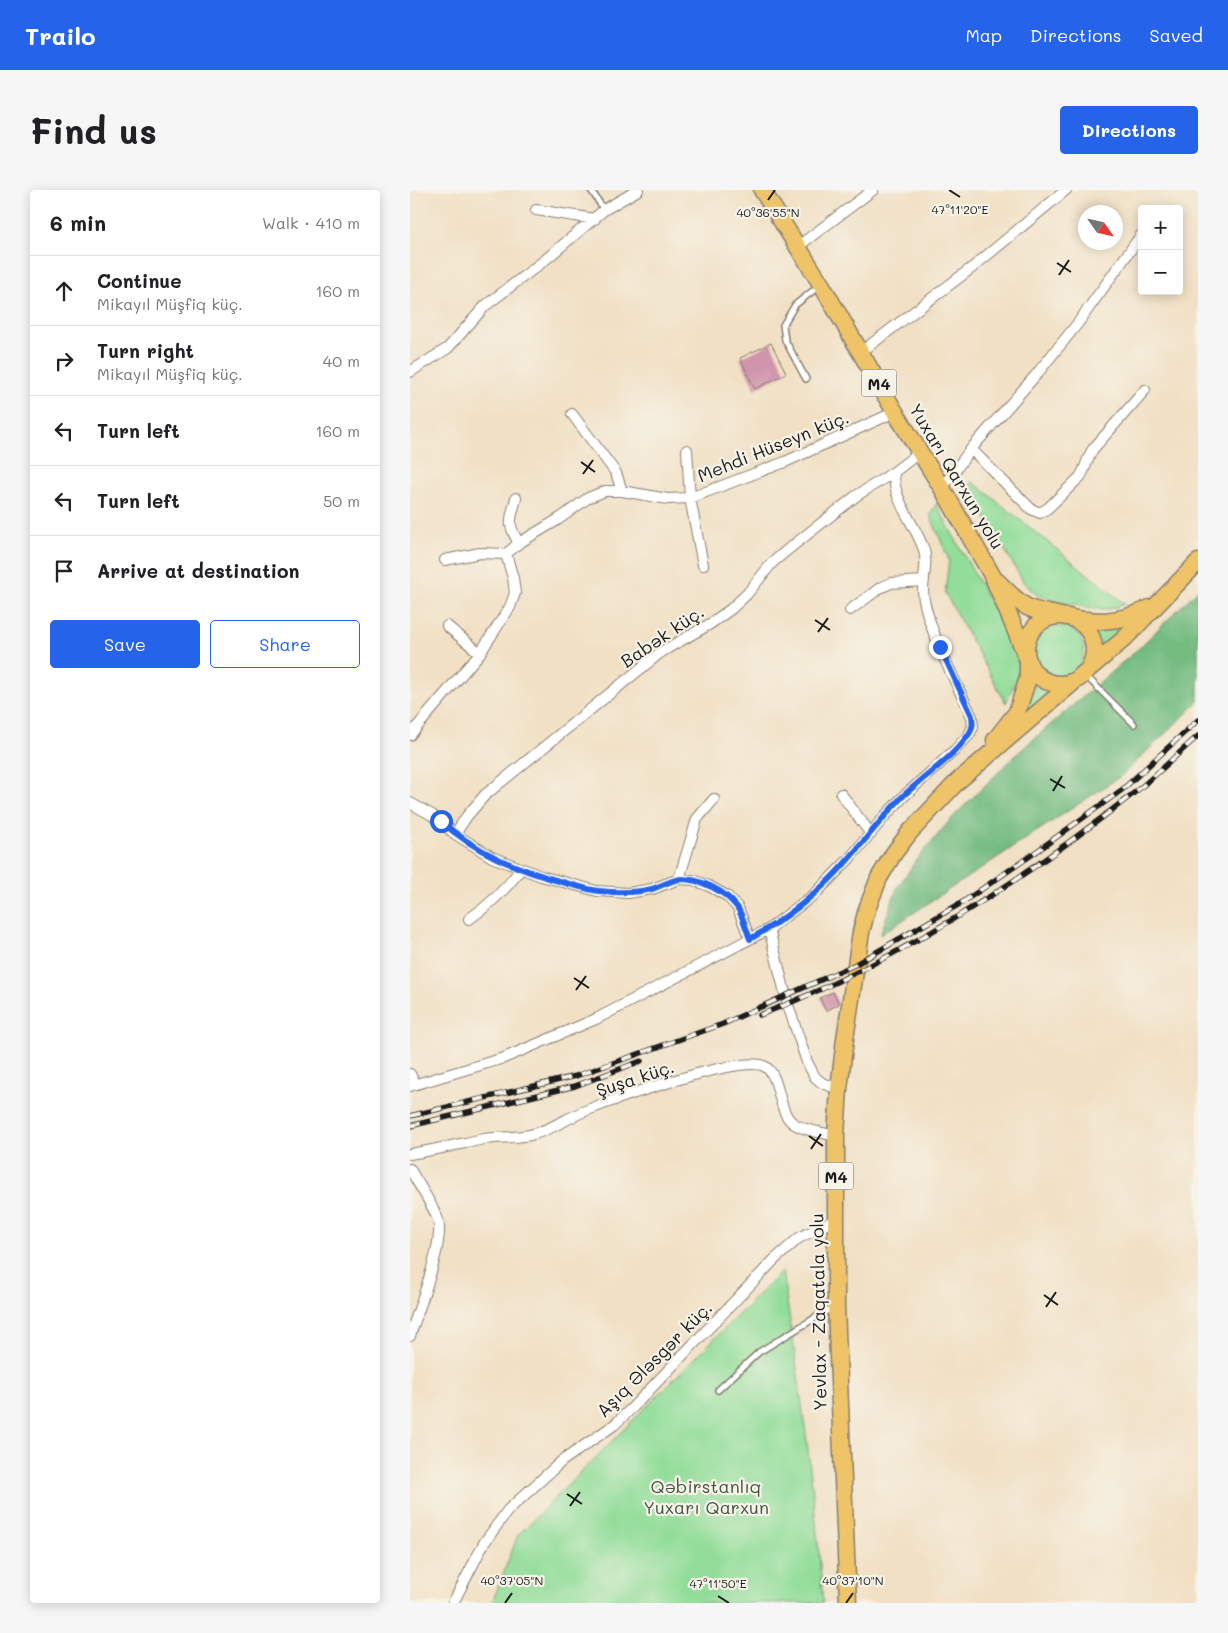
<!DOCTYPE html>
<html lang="en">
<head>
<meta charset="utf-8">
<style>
	:root { --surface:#fff; --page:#f6f6f6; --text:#202124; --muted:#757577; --line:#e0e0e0; --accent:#2563eb }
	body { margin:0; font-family:Mali,sans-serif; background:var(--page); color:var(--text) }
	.controls { position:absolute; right:15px; top:15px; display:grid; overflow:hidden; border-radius:5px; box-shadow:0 2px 12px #0003 }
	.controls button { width:45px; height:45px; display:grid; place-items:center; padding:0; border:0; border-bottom:1px solid var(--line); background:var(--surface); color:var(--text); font:25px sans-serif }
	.compass { position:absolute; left:668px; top:15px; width:45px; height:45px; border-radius:50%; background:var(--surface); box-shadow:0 2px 12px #0003; rotate:124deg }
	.stop { position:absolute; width:15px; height:15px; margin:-11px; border:4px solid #2563eb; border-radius:50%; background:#fff }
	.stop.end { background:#2563eb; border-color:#fff; box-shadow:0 1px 5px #0008 }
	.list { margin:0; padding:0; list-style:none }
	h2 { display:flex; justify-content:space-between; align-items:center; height:65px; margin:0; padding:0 20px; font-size:21px }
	h2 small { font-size:16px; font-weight:400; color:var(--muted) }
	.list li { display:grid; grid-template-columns:32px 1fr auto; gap:15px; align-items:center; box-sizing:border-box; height:70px; padding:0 20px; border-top:1px solid var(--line) }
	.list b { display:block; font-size:19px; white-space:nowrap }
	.list p { margin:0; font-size:16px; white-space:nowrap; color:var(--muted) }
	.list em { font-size:16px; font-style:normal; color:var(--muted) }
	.actions { display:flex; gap:10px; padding:15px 20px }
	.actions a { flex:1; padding:11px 0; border:1px solid var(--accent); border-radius:5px; text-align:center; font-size:18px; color:var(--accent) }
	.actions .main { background:var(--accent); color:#fff }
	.icon { flex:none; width:28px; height:28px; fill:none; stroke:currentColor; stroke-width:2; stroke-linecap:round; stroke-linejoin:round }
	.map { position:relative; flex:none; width:788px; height:1413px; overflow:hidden; border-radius:5px }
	header { display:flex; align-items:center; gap:30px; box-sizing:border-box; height:70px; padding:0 25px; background:var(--accent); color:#fff }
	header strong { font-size:24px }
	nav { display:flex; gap:28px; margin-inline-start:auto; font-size:18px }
	.intro { display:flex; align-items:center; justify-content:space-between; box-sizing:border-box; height:120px; padding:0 30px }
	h1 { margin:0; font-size:35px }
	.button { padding:12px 22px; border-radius:5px; background:var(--accent); color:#fff; font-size:18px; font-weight:700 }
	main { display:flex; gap:30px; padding:0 30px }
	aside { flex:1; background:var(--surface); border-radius:5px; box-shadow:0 2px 12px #0003 }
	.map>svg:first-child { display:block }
</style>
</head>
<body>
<header>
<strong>Trailo</strong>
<nav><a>Map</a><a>Directions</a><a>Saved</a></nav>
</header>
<div class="intro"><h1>Find us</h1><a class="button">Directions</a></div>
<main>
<aside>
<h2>6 min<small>Walk · 410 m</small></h2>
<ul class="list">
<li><svg class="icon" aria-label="ahead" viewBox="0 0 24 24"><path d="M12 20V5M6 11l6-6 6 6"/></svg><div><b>Continue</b><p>Mikayıl Müşfiq küç.</p></div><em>160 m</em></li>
<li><svg class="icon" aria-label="right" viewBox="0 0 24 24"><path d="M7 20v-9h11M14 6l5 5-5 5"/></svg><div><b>Turn right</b><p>Mikayıl Müşfiq küç.</p></div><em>40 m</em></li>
<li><svg class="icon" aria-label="left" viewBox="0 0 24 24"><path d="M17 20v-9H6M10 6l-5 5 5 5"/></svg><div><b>Turn left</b></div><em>160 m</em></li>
<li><svg class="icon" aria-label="left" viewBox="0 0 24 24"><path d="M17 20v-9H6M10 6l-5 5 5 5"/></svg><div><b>Turn left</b></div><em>50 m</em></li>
<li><svg class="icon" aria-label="arrive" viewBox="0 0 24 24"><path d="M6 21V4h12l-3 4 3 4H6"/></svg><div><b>Arrive at destination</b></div></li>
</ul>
<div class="actions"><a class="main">Save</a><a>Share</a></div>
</aside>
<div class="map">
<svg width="788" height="1413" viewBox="0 0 788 1413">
	<rect width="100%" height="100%" fill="#f7f3e8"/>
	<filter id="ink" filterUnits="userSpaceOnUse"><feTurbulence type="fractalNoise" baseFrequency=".02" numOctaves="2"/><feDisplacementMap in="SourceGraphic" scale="10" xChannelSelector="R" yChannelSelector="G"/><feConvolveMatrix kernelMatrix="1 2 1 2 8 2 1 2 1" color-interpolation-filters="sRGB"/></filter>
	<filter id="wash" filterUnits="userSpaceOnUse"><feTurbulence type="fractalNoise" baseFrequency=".0096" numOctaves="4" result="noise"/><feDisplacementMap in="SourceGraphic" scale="20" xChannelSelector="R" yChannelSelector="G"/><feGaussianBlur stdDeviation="1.12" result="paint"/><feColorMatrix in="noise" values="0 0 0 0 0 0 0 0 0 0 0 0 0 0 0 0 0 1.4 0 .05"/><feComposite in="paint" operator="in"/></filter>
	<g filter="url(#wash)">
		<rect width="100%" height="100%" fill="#f1e0c4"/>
		<path fill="#92dd99" stroke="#577c5a" d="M563,292l152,122 -15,5h-15l-48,-10 -11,-5 -12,-11 -56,-96z
			M526,314l78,142 5,19 -2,13 -11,25 -61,-110 4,-33 -19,-45z
			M723,432l-31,27 -8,-18z
			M624 461a25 25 0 1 1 50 0a25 25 0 1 1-50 0Z
			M625,495l15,8 -28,26z
			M372,1081c18,110 33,221 41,332h-331l26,-68z"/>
		<path fill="#75bc81" stroke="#486c4e" d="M788,400v112l-77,74 -241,159 17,-47 21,-30 33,-39 69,-68 118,-102z"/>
		<g id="blocks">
			<path fill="#d194ad" d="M361,153l15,30 -31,16 -15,-31z
				M423,802l6,12 -13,7 -6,-13z"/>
		</g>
	</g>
	<g filter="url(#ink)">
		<use href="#blocks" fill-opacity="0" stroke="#867e70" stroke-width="1"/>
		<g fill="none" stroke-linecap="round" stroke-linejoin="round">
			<g stroke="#867e70" stroke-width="8">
				<path id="service" d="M181,0l13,20
					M396,189l-21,-39 -2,-15 12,-20 24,-19
					M675,485l49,49
					M308,1200l41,-38 74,-45"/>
			</g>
			<g stroke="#867e70" stroke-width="12">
				<path id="minor" d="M126,20l59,9
					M387,57l76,-57
					M451,162l112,-85 93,-77
					M0,182l38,-24 37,-42 60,-46 59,-50 34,-20
					M162,224l44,59 6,18
					M561,259l60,60 9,4 8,-5 32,-31c6,-9 7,-19 13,-28l52,-59
					M277,260l3,48 13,67
					M532,298l29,-39 65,-74 42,-52 64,-89
					M106,308c-5,21 -10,25 3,45
					M35,370l35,-7 26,1
					M440,420l30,-22 11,-5 33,-2
					M37,436l33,27
					M0,545l70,-82 30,-46 5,-14 -2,-15 -7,-24 13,-11 40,-24 29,-21 17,-7h17l46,8 22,-1 95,-36 110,-50
					M431,604l30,40
					M0,613l22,12 23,19 37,23 49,19 56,15 31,2 24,-4 27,-10 14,1 16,6 18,10 11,12 12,31
					M45,644l12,-18 18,-21 176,-143 49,-28 21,-15 16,-15 25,-31 14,-12 70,-55 38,-24
					M269,689l18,-60 17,-20
					M59,729c21,-14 37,-30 52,-50
					M359,739l19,76 19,57 8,15 7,6 17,6
					M0,884l5,10
					M0,896l94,-28 92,-39 173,-90 47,-36 33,-34 36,-43 19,-20 51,-46 14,-15 4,-8 -1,-10c-16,-35 -41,-81 -48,-117 -4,-17 5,-34 0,-50 -9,-27 -31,-48 -30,-78l26,-20
					M0,964c25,-4 50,-10 74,-15 15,-2 31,-1 46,-4 19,-4 37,-17 55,-24 30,-12 154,-56 179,-45 17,8 13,46 29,57 11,8 29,9 43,13
					M0,979c7,13 24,38 28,51 7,22 -20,90 -28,116
					M43,1413l31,-60 24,-33 54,-49 52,-36 20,-19 140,-146 25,-22 37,-19"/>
			</g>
			<g stroke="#867e70" stroke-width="19">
				<path id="trunk" d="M352,0l59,94 74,128 47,76 51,89 35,83v18l-11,34 -22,28
					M588,392c9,9 18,19 29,25 10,5 23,6 34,9 34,7 57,8 89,-8
					M616 460a34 34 0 1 1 68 0a34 34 0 1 1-68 0Z
					M438,1413l-12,-297v-170l3,-47 6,-50 16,-107 6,-23 12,-31 15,-25 16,-21 47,-50 168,-144 73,-76"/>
			</g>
			<use href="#service" stroke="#fff" stroke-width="5"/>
			<use href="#minor" stroke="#fff" stroke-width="10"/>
			<use href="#trunk" stroke="#efc469" stroke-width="16"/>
			<g stroke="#1c1c1c" stroke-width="5.5">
				<path id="rail" d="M350,825c134,-52 257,-130 370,-219 24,-18 45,-40 68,-60
					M0,926l166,-40 147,-52 133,-60 107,-62 70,-48 90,-65 75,-69
					M0,936l165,-40 66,-25"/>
			</g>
			<use href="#rail" stroke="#f7f3e8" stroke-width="4" stroke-dasharray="11" stroke-linecap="butt"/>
		</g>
	</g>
	<g fill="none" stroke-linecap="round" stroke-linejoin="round" filter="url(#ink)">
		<path stroke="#2563eb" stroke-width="6" d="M31,631c35,32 76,48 121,61 12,3 25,8 37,9 18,2 35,2 53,-2 9,-3 19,-9 29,-10 20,0 44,12 56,28 6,9 9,22 13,32 23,-13 45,-28 65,-46 33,-28 57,-65 87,-96 22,-21 50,-38 67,-63 4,-6 4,-10 3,-18l-32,-69"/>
	</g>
	<path fill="none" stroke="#1c1c1c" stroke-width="2" d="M539,0l11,7M358,10l7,-10M647,73l14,9M649,85l10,-15M171,272l14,10M173,284l10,-14M405,430l15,10M408,442l10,-14M640,589l15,9M643,601l9,-15M164,788l15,10M166,800l10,-14M399,946l14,10M401,959l10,-15M634,1105l14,10M636,1117l10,-15M157,1304l15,10M160,1316l10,-14M308,1406l11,7M95,1413l7,-10M436,1413l7,-10"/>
	<g text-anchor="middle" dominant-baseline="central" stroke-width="4.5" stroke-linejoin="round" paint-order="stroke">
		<g fill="#f7f3e8" stroke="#5e5c59" stroke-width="1">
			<rect x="451.5" y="179.5" width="35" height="27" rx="4"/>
			<rect x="408.5" y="972.5" width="35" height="27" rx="4"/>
		</g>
		<g font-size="16" font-weight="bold" fill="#1c1c1c">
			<text x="469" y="193">M4</text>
			<text x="426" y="986">M4</text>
		</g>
		<g font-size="18" fill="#1c1c1c" stroke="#f7f3e8">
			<text transform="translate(363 256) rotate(-22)">Mehdi Hüseyn küç.</text>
			<text transform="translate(547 286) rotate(59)">Yuxarı Qarxun yolu</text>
			<text transform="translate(252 446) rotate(-34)">Babək küç.</text>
			<text transform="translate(225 888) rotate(-18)">Şuşa küç.</text>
			<text transform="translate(408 1122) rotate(-91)">Yevlax - Zaqatala yolu</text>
			<text transform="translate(244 1169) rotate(-45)">Aşıq Ələsgər küç.</text>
		</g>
		<g font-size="18" fill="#3f5642" stroke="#f7f3e8">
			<text x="296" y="1296">Qəbirstanlıq<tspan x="296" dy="21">Yuxarı Qarxun</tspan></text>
		</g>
	</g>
	<g font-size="12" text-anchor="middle" fill="#1c1c1c" stroke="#f7f3e8" stroke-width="4.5" stroke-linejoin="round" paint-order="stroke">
		<text x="550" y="24">47°11'20"E</text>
		<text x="358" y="27">40°36'55"N</text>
		<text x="102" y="1395">40°37'05"N</text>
		<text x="443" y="1395">40°37'10"N</text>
		<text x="308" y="1398">47°11'50"E</text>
	</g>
</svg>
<div class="controls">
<button>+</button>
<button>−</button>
</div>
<svg class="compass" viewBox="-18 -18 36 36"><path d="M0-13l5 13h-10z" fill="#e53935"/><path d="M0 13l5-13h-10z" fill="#757577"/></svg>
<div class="stop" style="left:31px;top:631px"></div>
<div class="stop end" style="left:530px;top:457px"></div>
</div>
</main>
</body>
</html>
